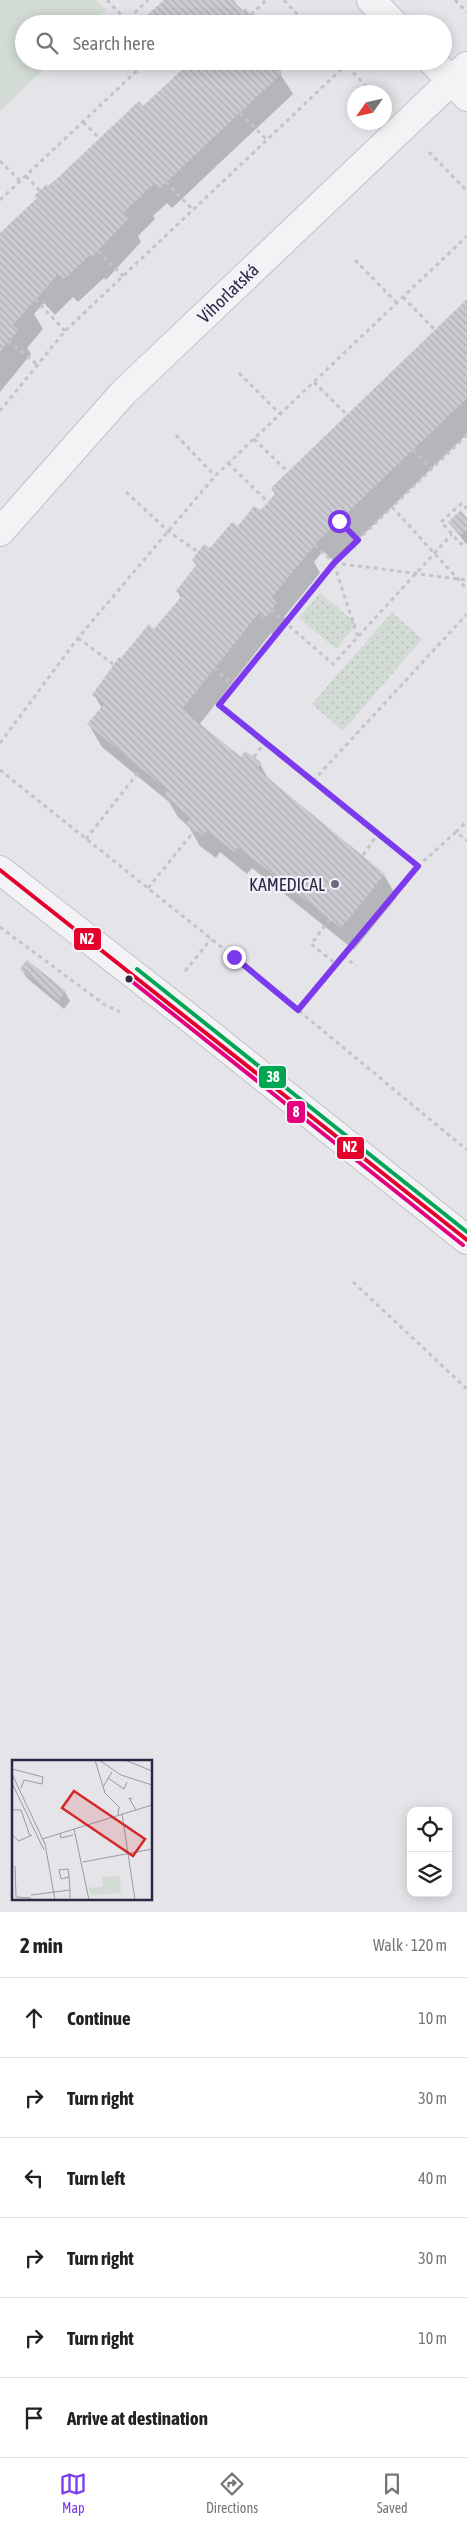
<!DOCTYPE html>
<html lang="en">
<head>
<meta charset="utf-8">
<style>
	:root { --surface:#fff; --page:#f2f2f2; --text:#222; --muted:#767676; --line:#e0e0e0; --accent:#7c3aed }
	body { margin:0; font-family:"Asap Condensed",sans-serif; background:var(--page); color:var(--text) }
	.controls { position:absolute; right:15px; bottom:15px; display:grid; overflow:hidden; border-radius:10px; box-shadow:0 2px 12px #0003 }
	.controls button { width:45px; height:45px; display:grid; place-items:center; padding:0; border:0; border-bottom:1px solid var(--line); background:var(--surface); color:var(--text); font:25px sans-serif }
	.compass { position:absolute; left:347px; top:85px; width:45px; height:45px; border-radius:50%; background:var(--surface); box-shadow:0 2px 12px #0003; rotate:236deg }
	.stop { position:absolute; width:15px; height:15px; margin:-11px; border:4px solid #7c3aed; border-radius:50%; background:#fff }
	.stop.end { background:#7c3aed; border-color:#fff; box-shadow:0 1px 5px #0008 }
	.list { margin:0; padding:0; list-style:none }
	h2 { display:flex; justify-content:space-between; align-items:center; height:65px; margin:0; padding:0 20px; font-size:21px }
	h2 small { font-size:16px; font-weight:400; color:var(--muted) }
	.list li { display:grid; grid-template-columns:32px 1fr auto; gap:15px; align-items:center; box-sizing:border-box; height:80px; padding:0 20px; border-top:1px solid var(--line) }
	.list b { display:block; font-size:19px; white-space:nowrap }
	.list em { font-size:16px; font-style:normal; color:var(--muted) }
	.icon { flex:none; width:28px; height:28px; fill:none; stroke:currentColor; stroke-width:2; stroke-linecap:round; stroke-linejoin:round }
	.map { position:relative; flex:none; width:467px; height:1912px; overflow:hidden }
	.search { position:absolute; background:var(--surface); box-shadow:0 2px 12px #0003; left:15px; right:15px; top:15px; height:55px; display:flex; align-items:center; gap:12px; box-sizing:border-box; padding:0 18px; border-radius:28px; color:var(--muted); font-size:19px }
	.sheet { height:545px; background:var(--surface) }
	nav { display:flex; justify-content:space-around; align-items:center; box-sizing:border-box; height:70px; border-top:1px solid var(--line); background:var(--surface); font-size:14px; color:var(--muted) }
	nav a { display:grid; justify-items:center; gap:2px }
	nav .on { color:var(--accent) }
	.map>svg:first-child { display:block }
</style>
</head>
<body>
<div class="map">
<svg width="467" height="1912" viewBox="0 0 467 1912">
	<defs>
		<pattern id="park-dots" width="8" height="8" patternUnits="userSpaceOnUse" patternTransform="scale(1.25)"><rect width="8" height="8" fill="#d2dcd5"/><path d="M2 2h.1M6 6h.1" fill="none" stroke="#b4bdb8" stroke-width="1.8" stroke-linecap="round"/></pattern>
		<pattern id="building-back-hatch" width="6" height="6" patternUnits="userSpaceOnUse" patternTransform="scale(1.25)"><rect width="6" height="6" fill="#cbcbd1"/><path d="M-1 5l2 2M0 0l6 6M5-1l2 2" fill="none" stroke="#aeaeb5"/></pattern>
	</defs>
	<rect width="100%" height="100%" fill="#e4e4e9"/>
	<path fill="#d2dcd5" d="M0,0h96l10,10 -15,14h-67v37h28l-52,50z"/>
	<path fill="url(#park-dots)" d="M320,593l37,31 -21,25 -37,-31z
		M392,612l30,27 -79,92 -31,-27z"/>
	<path fill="#0003" d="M177,61h107l2,4 -7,7 14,22 -121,114 -5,-5 -14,13 2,3 -17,17 3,6 -35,38 -2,-2 -26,24 -5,-5 -18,18 -11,-12 -10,11 9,15 -16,19 4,6 -31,38v-157l37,-36 -1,-3 107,-88 41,-39z
		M467,301v133l-132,128 -12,-11 -9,11 6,11 -36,44 4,7 -12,14 -5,-5 -72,92 42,34 19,5 10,18 114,93 13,22 -43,53 -102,-82 -5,6 -27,-22 -4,6 -16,-12 -11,-19 -11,-10 -9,-15 -67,-55 -13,-22 13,-17 -8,-13 27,-35 34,-29 26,-33 -4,-7 20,-24 -4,-7 17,-10 28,-22 28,-11z
		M467,519v24l-1,1 -16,-22z
		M28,962l37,30 5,9 -6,8 -37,-31 -6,-9z"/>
	<path fill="url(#building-back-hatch)" d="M164,0h69l10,11 2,-3 12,13 -1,3h-108l-5,-5z
		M183,61h88l11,12 -122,115 -5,-5 -31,29 5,6 -37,39 -2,-2 -26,24 -6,-5 -45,51 5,5 -18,22v-119l37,-35 -3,-2 13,-12 1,3 91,-86 4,5 44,-41z
		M467,299v99l-147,141 -48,58 5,6 -13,16 -5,-6 -77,96 59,48 4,-6 9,6 7,6 -4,6 128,105 -44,54 -103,-81 -4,5 -27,-22 -4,6 -17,-13 5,-5 -27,-23 4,-5 -81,-66 17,-20 -12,-9 27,-38 2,1 28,-34 5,5 28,-33 -6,-5 21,-27 -5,-4 12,-16 6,4 22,-26 6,4 16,-20 7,4 14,-16 -4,-6z
		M461,510l6,8v12l-7,6 -12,-14z
		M27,960l39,31 -7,9 -39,-31z"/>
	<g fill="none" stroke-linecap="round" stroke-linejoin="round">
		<g stroke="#c1c1c7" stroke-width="30">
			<path id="minor" d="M371,0l23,24
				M432,61l35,36
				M0,532l123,-139 344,-327
				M0,870l187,146 280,224"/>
		</g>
		<path stroke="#c3c3c9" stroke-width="3" stroke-dasharray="4 4" stroke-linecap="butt" d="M107,0l19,20
			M284,0l22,24
			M455,0l12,12
			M251,15l15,-15
			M123,24l25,-24
			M342,61l30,31
			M240,113l27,27
			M83,122l16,16
			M429,152l38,39
			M0,161l20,20
			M26,176l14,15
			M166,182l27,28
			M0,200l144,-136 -3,-3
			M98,251l25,25
			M355,260l42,43
			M403,297l32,33
			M35,299l30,32
			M8,341l30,24
			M239,373l41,41
			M314,382l33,33
			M0,411l65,-80 285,-270
			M176,435l39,41
			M467,435l-75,72 75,82
			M254,439l34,33
			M413,450l19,19
			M228,463l40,39
			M126,492l42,39 30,21
			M467,509l-5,-6 -21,19 20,22 6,-4
			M339,521l19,19
			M315,545l19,18 -115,142 199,161 38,-34 11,9
			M334,563l133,17
			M334,563l58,-56
			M334,564l24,73
			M271,610l62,54 119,-130
			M78,638l35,26
			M214,668l20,18
			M0,743l78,-105 137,-162 252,-240
			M254,757l11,-15
			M0,770l234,187 233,193
			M313,781l154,-167
			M456,832l11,-11
			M86,839l55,-70
			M363,855l15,-21
			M148,888l47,-58
			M330,919l-19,25 25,20
			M0,927l105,78 15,7
			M343,956l13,10
			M185,971l26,-32
			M298,1010l120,-144
			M353,1282l114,107"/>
		<use href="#minor" stroke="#f3f3f6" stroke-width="28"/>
		<g stroke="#f2f2f8" stroke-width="8">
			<path id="bus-1" d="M0,870l467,370"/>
		</g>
		<g stroke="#f2f2f8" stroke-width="8">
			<path id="bus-2" d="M129,979l334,266"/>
		</g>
		<g stroke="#f2f2f8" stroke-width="8">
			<path id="bus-3" d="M137,969l330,263"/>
		</g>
		<use href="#bus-1" stroke="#e4002b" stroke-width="4"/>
		<use href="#bus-2" stroke="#e5007d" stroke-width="4"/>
		<use href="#bus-3" stroke="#00a651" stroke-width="4"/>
	</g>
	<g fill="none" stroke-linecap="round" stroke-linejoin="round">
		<path stroke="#7c3aed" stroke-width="6" d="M234,957l64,53 120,-144 -199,-161 115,-142 24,-23 -19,-19"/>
	</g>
	<circle fill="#6a6a7e" stroke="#f2f2f8" stroke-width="2" cx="335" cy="884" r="5"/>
	<circle fill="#292944" stroke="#f2f2f8" stroke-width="2" cx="129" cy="979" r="4.5"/>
	<g text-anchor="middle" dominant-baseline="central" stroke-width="4.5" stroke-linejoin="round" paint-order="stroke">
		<g font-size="18" fill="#292944" stroke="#f2f2f8">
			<text transform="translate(228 293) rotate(-44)">Vihorlatská</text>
		</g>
		<g font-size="18" fill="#292944" stroke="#f2f2f8" text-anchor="end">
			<text x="325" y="884">KAMEDICAL</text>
		</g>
	</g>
	<g transform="translate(12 1760)">
		<rect width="140" height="140" fill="#e4e4e9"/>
		<path d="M108,116l1,17 -31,2 -1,-7 14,-2 -1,-9z" fill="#d2dcd5"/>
		<path fill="none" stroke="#9999a7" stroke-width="1" d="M83,0l10,33 14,14 -1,8M87,0l22,15 31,10M113,0l27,11M0,9l31,8 -1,7 -18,-4 -3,8M0,14l33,70 10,56M96,18l16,11 3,-7M0,23l32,67M91,27l9,-15M120,39l-3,-1 7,12M0,50h9l9,26M110,54l13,86M62,69l15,71M48,74l1,4 12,-3M0,75l7,6 13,-6M30,79l110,-34M71,102l69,-13M3,106l1,31 15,1M57,117l-8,2 -2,-9 9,-1 1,8 1,13v8M19,135l39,-5"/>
		<path fill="#d62828" fill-opacity="0.15" stroke="#d62828" stroke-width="2.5" d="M62,31l71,48 -12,17 -71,-48z"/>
		<rect width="140" height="140" fill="none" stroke="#292944" stroke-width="2.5"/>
	</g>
	<g stroke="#f2f2f8" stroke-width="2">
		<rect x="73" y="927" width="29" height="24" rx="5" fill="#e4002b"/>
		<rect x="258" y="1065" width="29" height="24" rx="5" fill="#00a651"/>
		<rect x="286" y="1100" width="20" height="24" rx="5" fill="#e5007d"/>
		<rect x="336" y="1136" width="29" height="24" rx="5" fill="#e4002b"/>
	</g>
	<g font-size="14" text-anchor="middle" font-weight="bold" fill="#fff">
		<text x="87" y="944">N2</text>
		<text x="273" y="1082">38</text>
		<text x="296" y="1117">8</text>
		<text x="350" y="1152">N2</text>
	</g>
</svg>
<div class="controls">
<button><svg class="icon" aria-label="locate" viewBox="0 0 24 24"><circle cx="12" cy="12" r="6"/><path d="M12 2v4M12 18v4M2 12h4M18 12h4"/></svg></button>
<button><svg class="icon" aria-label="layers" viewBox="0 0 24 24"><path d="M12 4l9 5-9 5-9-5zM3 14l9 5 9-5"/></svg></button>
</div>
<svg class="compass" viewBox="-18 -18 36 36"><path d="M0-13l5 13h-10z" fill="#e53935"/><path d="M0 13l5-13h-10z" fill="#767676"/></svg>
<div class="stop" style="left:339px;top:521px"></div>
<div class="stop end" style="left:234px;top:957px"></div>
<div class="search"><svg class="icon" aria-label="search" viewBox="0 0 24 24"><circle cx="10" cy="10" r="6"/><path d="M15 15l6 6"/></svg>Search here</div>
</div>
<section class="sheet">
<h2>2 min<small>Walk · 120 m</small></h2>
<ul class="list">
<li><svg class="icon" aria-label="ahead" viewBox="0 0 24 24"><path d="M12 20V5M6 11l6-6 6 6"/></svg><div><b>Continue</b></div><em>10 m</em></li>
<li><svg class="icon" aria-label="right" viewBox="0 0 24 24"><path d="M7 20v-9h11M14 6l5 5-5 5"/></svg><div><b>Turn right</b></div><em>30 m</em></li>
<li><svg class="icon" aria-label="left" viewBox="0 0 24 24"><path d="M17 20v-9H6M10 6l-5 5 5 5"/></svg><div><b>Turn left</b></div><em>40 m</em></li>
<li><svg class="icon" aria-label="right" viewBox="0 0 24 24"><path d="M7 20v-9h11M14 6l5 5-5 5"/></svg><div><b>Turn right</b></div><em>30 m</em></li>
<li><svg class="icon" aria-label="right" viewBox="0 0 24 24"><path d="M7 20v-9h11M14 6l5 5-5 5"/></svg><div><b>Turn right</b></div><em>10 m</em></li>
<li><svg class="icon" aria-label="arrive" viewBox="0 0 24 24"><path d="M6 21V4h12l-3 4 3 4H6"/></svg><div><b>Arrive at destination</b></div></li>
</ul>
</section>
<nav>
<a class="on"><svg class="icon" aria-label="map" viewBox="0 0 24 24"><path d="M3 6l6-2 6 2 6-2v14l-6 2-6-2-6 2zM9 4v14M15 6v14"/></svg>Map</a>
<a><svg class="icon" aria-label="directions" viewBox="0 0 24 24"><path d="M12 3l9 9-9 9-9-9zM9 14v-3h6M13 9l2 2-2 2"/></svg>Directions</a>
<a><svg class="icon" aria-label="saved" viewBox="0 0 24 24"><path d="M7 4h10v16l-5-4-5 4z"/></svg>Saved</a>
</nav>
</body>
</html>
